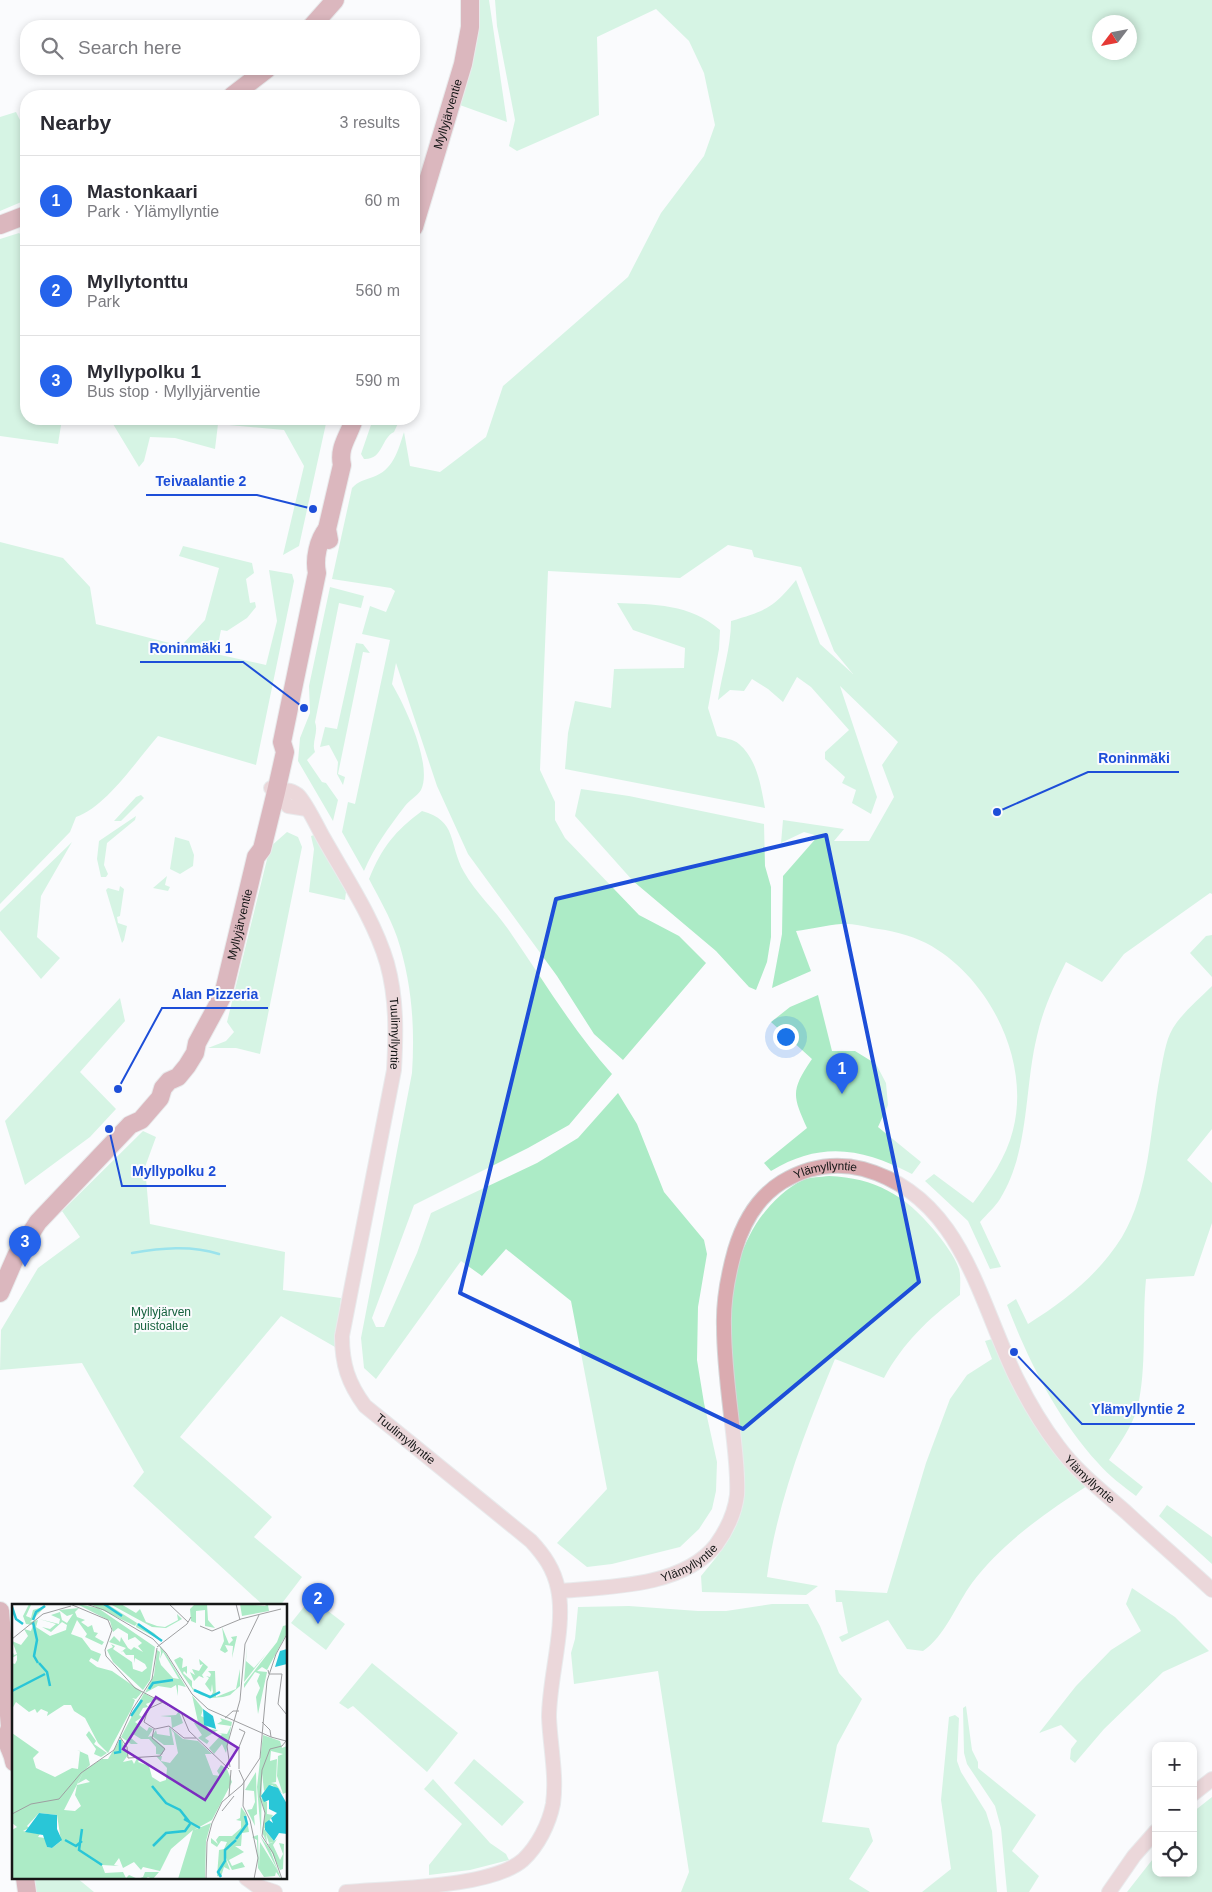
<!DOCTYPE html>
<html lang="en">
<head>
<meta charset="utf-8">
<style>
	:root { --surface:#fff; --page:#f2f2f3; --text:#2b2b33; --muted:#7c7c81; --line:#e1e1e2; --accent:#2563eb }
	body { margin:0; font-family:Helvetica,sans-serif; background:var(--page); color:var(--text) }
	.controls { position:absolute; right:15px; bottom:15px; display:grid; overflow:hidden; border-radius:10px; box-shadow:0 2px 8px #0003 }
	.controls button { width:45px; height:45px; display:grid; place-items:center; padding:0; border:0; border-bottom:1px solid var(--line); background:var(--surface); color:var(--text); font:25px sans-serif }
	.compass { position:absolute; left:1092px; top:15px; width:45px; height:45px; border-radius:50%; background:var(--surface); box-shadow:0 2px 8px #0003; rotate:238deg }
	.you { position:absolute; left:785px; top:1036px; width:18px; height:18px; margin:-12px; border:4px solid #fff; border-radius:50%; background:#1a73e8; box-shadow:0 0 0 8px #1a73e833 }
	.badge { display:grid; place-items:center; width:32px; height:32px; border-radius:50%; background:var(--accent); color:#fff; font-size:16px; font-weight:700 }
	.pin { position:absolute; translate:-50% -41px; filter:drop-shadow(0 1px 2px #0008) }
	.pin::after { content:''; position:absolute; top:26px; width:18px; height:15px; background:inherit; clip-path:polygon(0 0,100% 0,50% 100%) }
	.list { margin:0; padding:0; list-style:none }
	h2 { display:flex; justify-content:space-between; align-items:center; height:65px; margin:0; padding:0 20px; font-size:21px }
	h2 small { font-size:16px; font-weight:400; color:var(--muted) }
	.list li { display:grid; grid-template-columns:32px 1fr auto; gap:15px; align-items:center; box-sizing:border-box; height:90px; padding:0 20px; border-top:1px solid var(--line) }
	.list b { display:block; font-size:19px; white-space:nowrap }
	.list p { margin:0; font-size:16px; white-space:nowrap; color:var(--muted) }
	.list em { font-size:16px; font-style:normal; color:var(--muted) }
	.icon { flex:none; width:28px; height:28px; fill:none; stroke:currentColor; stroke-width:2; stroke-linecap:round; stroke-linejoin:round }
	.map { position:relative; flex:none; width:1212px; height:1892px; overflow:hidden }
	.search { position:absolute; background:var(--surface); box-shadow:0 2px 8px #0003; left:20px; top:20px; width:400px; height:55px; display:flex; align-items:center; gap:12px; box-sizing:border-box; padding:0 18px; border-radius:20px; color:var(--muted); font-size:19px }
	.panel { position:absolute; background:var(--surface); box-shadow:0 2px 8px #0003; left:20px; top:90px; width:400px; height:335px; border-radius:20px }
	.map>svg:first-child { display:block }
</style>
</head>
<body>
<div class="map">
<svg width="1212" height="1892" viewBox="0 0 1212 1892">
	<rect width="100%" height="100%" fill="#fafbfd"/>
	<path fill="#acebc6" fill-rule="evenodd" d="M477,0h12l18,122 -50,-18z
		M495,0h717v894l-2,-1 -86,61 -22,28 -36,-20c-12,24 -23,47 -29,74 -13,53 -7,114 -37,163 -5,8 -13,15 -20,23l21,45 -11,2 -22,-48 -43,-40 9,-7 39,29c17,-23 33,-45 40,-73 18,-69 -24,-154 -87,-187 -16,-8 -37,-13 -54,-15 -10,-2 -21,-5 -31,-4 -14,1 -30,5 -45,7l15,40 -39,17 10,-54 1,-58 35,-40 -14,-4 -23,11 2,-23 61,9 -10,12h35l25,-44 -12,-32 16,-23 -58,-56 37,111 -6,17 -19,-11 4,-13 -14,-7 3,-6 -20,-18v-7l24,-22 -38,-43 -14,-10 -14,25 -15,-13 -16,-10 -8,12 -14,-1 -12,10c4,-27 13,-52 13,-79 36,-11 41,-12 65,-41l24,64 33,30 -19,-23 -33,-84 -47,-10 -2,-7 -24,-5 -48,33 -132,-7 -8,199 15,32v18l10,18 74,77 40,21 27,27 -83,97 -29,-26 -37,-58 -89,-122 -31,-68 -41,-123 -4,21c13,22 41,81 29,106 -3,5 -12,11 -16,16 -16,21 -31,41 -41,65l-22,-39 6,-30 7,2 35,-164 -28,-6 8,-28 16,6 9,-21 -4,-3 -59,-9 20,-91c6,-7 13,-8 21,-11 20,-7 25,-26 31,-45l6,34 30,6 46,-35 17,-51 125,-109 33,-64 43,-57 11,-31 -11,-52 -15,-32 -33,-32 -59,28 2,78 -82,36 -8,-5 6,-26 -18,-94zM1100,22h30v30h-30z
		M16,112l10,20v68l-26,11v-94z
		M19,233l7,6v180h36l-4,25 -58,-8v-197z
		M110,419h217l-28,127 -16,9 21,-89 -20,-36 -66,-6 -3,25 -40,-11 -25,-1 -6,24 -5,6z
		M373,419h27l-6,13c-13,6 -11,28 -30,27l-3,-5z
		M0,542l63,16 27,29 6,37 85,22 24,-26 14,-52 -40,-12 4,-10 69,17 2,10 -8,6 4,24 5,-1 1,5 -9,11 -20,13 -6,-1 -5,24 50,11 11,-44 -8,-51 23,4 2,7 -38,184 -98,-29c-21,24 -52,71 -82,81l-6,15 -70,72z
		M330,587l34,9 -3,12 -22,-5 -24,119c4,10 -4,21 0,30l-8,8 15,22 4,1 12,17 -5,21 -35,-60 2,-23 10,-25 -1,-27z
		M617,603c36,1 74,1 103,27l-1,19 -11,59 9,28c6,2 17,3 22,8 18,15 22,42 26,64l-200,-39 3,-36 7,-32 36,7 3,-39 70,-1 1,-20 -52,-18z
		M356,643l7,1 7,9 -7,-1 -25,122 7,3 -2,8 -6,-11 1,-12 -9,-17 -9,2 5,-20 12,2z
		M581,789l48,7 135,28 1,42 6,21v50l-4,25 -11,28 -7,-3 -33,-36 -83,-70 -58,-65z
		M141,795l3,3 -23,23h-7l22,-24z
		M422,811c36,10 26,32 42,61 12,21 30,37 44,57 34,49 64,100 104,145l-43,51 -41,23 -114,57 -42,113 4,9h8l33,-74 14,-40 106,-50 41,-25 40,-45 19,31 27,68 40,48 3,14 -9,53 -1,53 7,43 13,59 -1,29 -4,18 -13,20 -19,18 -68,17 -25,3 -30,-24 50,-54 -36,-188 -65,-52 -24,27 -21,-15 -85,118 -12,-11 -3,-30 51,-265c3,-46 0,-91 -15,-136 -7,-20 -18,-39 -28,-58 13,-32 26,-48 53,-68z
		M136,816l-1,4 -28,23 -3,22 4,9 -2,3h-5l-4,-18 2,-18z
		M287,832l11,5 4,10 -42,207 -24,-6h-28l18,-7 8,-9 -7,-10 43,-175z
		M314,835l32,57 -1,8 -36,-8 5,-43 -3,-13z
		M175,837l14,4 5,14 -1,11 -13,8 -10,-5z
		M72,842l-31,54 -4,41 23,21 -19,21 -41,-49v-18z
		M167,876l-2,9 5,2 -2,4 -15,-3z
		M120,886l4,3 -4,27 -3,1 1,6 9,3 -3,14 -2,3 -16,-53 2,-2 11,3z
		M1212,935v42l-22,-24 16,-17z
		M1212,986v143l-25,31 25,23v40l-18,53 -48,3c-4,42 1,86 -8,127 -5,19 -18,37 -29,54l34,27 -7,9c-13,-10 -27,-20 -38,-33 -41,-45 -69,-101 -91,-158l9,-6 12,25c38,-24 70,-49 94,-87 28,-47 28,-109 38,-162 3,-14 5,-34 13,-47 10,-16 26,-29 39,-42z
		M818,995l14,56h23l21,13 10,19 2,22 -10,22 43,35 -9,12c-50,-26 -91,-33 -141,-3l-7,-8 43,-35c-15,-33 -16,-38 5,-69l-41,-37 19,-15z
		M120,998l5,23 -45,51 36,37 -26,28 -65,48 -20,-64z
		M143,1131l13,6 -11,30 5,57 135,28 -2,38 58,8 -6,49 -54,-31 -101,121 92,80 -18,20 48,40 -22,29h-16l-131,-120 11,-14 -62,-109 -82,7 1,-40 37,-62 42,-31 -18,-26z
		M829,1176c46,2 76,19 105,54 9,11 20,25 25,39 2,7 1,18 1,26 -32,24 -57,48 -76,83l-49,-19c-29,70 -58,143 -68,218l51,9 -12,9 -104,-3 -1,-16c20,-24 40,-48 43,-79 2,-18 -1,-36 -3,-54 -7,-73 -26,-153 15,-219 11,-17 28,-35 47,-44 7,-3 18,-3 26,-4z
		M992,1339l40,81 22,33 33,33c-42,27 -85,57 -115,97 -16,22 -27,53 -49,68l-16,-2 -19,-29 -46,22 -3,-5 9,-4 -6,-31h-6l-1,-12 52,3 39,-130 24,-64 17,-24 25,-16 -7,-18z
		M1167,1505l45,32v27l-53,-48z
		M1132,1588l43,29 34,34 -46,21 -59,57 -29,34 -5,-4 1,-10 6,-8 -16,-16 -22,8 37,-47 35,-36 30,-19 -15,-27z
		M311,1598l34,26 -19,26 -35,-27z
		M772,1604h36l12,22 19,47 23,26 -25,46 -15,77 47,6 4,13 -24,38 21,13h-189l8,-20 -31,-201 -84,13 -3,-31 4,-14 3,-32 51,-1 69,5h28z
		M372,1663l86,70 -31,39 -74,-66 -5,3 -9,-6z
		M966,1706l6,44 6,12v6l58,47 -24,36 27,25 -10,16h-22l-6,-64 -6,-22 -28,-42 -3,-11 -1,-45z
		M955,1715l4,3 -2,43 4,11 25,40 6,19 5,61h-75l29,-23 -10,-69 8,-83z
		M474,1759l50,43 -22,24 -48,-43z
		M433,1779l57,64 16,11 3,6 -39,10 -41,5v-10l33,-41 -38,-35z
		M1212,1797v95h-85l29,-37v18h37v-61z
		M33,1878h44l17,14h-60z"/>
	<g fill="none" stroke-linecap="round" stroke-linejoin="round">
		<path stroke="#29c6d7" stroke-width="2.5" d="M132,1253c29,-5 59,-8 87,1"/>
		<g stroke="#d5d6d8" stroke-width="16">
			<g id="minor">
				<path d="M271,788l17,18 19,3"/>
				<path id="s1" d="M276,792c9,-2 14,-3 22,3 7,6 20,33 25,42 23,41 51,82 64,126 10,36 9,71 7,107l-52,266c0,28 6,47 23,70l166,135c13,14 23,28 27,48 8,37 -9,89 -9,128 1,28 8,59 4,87 -4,20 -15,42 -30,56 -32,28 -133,28 -177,32"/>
				<path id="s2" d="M559,1591c49,-4 124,-4 157,-46 10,-14 19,-33 21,-50 1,-18 -1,-36 -3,-54 -4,-38 -10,-76 -10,-114 -1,-27 4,-52 11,-77 8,-27 23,-53 47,-68 25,-15 53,-20 81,-13 99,27 115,131 154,210 12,24 25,46 41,67 19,26 45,46 69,67 28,26 57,51 85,77"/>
				<path d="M1193,1794l19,-15"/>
				<path d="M246,1878l11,8 18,6"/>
				<path d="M1109,1892l25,-36 22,-25"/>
			</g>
		</g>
		<g stroke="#d5d6d8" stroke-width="20">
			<g id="major">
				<path d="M312,26l23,-26"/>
				<path d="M232,96l35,-27"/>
				<path d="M0,225l26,-10"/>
				<path id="s3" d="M414,227l49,-163 7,-37v-27"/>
				<path d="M329,540l-2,-11 15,-64c-4,-18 7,-29 12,-46"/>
				<path id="s4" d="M0,1293l16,-37 22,-34 92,-97 11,-5 19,-22 3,-10 6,-7 9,-4 9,-11 8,-13 2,-10 26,-48 33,-138 6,-8 14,-57 9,-40 -3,-10 35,-169c-3,-14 1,-33 10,-44"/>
				<path d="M0,1611l10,116c-7,19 2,20 4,35"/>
				<path d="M25,1878l2,14"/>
			</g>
		</g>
		<use href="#minor" stroke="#daabb0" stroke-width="14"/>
		<use href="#major" stroke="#b66572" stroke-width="18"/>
	</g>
	<path d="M0 0H1212V1892H0ZM826,835l93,447 -176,147 -283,-136 96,-394z" fill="#fafbfd" fill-opacity=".55" fill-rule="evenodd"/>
	<path fill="none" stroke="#1d4ed8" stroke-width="4" stroke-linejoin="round" d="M826,835l93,447 -176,147 -283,-136 96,-394z"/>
	<g text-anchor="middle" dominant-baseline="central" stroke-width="4" stroke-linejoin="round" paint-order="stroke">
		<g font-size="12" fill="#151616" stroke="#fafbfd">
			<text stroke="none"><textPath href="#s3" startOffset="118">Myllyjärventie</textPath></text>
			<text stroke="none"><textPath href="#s4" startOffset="452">Myllyjärventie</textPath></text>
			<text stroke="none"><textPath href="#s1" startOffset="285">Tuulimyllyntie</textPath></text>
			<text stroke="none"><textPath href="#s2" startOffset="600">Ylämyllyntie</textPath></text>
			<text stroke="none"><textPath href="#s1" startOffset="720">Tuulimyllyntie</textPath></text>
			<text stroke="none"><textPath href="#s2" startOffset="1034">Ylämyllyntie</textPath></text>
			<text stroke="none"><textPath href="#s2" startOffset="135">Ylämyllyntie</textPath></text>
		</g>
		<g font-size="12" fill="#17623f" stroke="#fafbfd">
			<text x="161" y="1312">Myllyjärven<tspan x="161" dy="14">puistoalue</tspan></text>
		</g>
	</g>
	<g transform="translate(12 1604)">
		<rect width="275" height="275" fill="#fafbfd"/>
		<path d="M17,0l2,1 -5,11 5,2 2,-8 13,-4 -16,16 8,-2 -2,7 14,9 16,-6 1,-5 -5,-3 -11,10 -9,-5 8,2 6,-5 -17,-5 20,5 1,-5 -9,-4 9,-3 2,8 5,3 6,-9 -6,2 -8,-6 20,-2 -4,4 2,5 8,3 -4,2 7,5 4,-2 2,7 4,1 -3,4 9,5 -2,3 -17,-8 2,-3 -10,-14 -6,14 11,4 9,12 10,4 -3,8 -7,-4 -2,3 8,6 15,4 30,21 -6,7 -4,-1 3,2 -3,8 -24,45 -10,-10 -13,-25 -11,-7 -3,-6h-7l-17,11 1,-4 -7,-3 -4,4 -2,-4 -6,3 -13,-10 -4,7v-46l3,1 2,-4v-5l-5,3v-8l2,5 3,-1 -5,-13 9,4 7,-9 -4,-7 7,2 2,-6 -7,-1 -3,-8zM65,0l21,4 57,39 -5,33 -7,10 -30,-28 -6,-12 6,-3 -2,-3 4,2 -2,3 19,13 1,7 9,3 5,-4 -2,-4 -10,-6 -1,5v-8h-8l-3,-4 -3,2 6,-5 -17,-6 5,-6 6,6 1,-5 7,11 3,2 3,-3 9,5 -5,-6 4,-3 -7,-6 -7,3v-6l-10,-6 -5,4 -3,-11zM78,0h17l30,19 17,10 8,8 -26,-14 1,-4 -2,3zM98,0h11l15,9 4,-4 6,13 11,4 8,1 13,-7 -1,-6 5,5 -16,9 -14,-1zM183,0h12l1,16 7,8 -10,-2v-16l-9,1v12l-5,-2 -1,-12zM228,0l25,2 3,-2h8l-8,1 1,6 -27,5zM275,21v8l-20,37 -5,-3 -5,4 10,1 -9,42 -2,-17 4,-9 -3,-7 3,-7 -5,-2 -11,16v-4l33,-42 6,-16zM210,23l7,17 4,-4 -2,-3 6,-1 -5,22 1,-12 -8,-1 3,6 -3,2 -5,-3 4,-9zM235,40l-1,17 8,7 12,-14 -22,28zM148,42l6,8 20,33 -8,-2v11l-2,-11 -5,3 -13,-2 -13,7 9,-18 3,-25 3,2 -1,7 2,6 12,13 6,1 -16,-27 -3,7 1,-6zM168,53l3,2 -1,9 5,-2v8l-3,-3 -1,2 9,8v6l5,5 14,4 2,-4 -1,-8 -1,8 -6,-8 4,-6 -3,-2 4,1 1,-3 -3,-3h7l1,26 20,-8 4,-20v17l-10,9 -7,2 -12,1 -10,-3 -8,-5 -11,-16 -8,-14zM187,55l9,8 -6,8 2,3 -5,-2 -5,5 -4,-9 5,3 -3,-6 7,2 4,-7 -3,1zM132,89l12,7 -10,4 2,3 -5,1 -4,7 3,2 -7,5 12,9 2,-4 4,2 -5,8 3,-1 14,12 -3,7 -6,-1v-7l-7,-8h-8l-8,-5 -2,4 7,6h-7l-10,-7zM180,91l11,14 -2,7 4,2 -1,4 5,7 9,1 -13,8 4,3 -2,3 -9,-6 4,-3 -8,-12 4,-1zM167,107l4,12 -11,5 -1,-11 -11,-1 16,-1zM208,114l12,4 -6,31 -4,-9 -8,10 -5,-6 13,-14 -4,-1 9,1 4,-8 -14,-2 5,-3zM157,123l14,12 15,2 14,13h-7l8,21 7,1 -3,-5 4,-6 6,4 5,13 -20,38 -18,10 17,-7 -5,18 -1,38h-27l15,-49 -22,19 -11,22 -17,-4 -2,3 -7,-8 -11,6 -4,-10 -5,7 5,1 -17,-1 3,8 18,-1 3,6 3,-3 9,4 5,-2 2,-5h14l-6,7 -5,-2 -3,2h-133v-49l5,-3 -5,-4v-90l27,19 -6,6 3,10 19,9 17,-9 6,1 2,-18 -3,-1 11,5 2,10 -4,4 16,-10h6l13,-21 7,17 -5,7 9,-2 2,4 3,-6 4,-1 -3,5 11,4 3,11 8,5 6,-2 1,-12 -11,-12h6l-1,5 9,2 8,-10 -4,-20 -3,-4 3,16h-10l-12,-9 4,-6 1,4 13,2zM72,167l-7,13 9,-5 4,3 -13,3 -2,10 6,11 -6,5 -11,-1zM27,209l18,2 4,26 -9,7 -5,-1 -2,-9 -7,-1 2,-3 -17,-3 6,-3 -2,-2zM77,127l7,10 -2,3 13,9 -6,4 -7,-3 2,-5 -10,-14zM251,131l17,6 2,7 5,-2v46l-4,2 -6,-18 1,-20 5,-2 -12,-3 -1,10 7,-2 -1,23 -5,1 5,1 6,9 -10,-8 -8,6 -2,-18 -1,62 -4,-48zM244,168l1,42 -3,2 1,10 -8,-16 5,-1 3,-7 -1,-11 -9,-1zM249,193l6,5v12l6,1 -9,14 10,12 3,-2 -4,6 7,15 3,-6 -4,-11 5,1 -1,25 -3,1 -12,-26 5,-2 -4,1 -3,-9 1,9 -5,-11 3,-18zM229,203l5,7 3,18 -7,1 -1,13h-6l9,6 -15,8 3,6 10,-4 3,5 -13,3 -7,-14 5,14 -6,-3 -3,10 -4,-1 2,-26 5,-1 3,-7 -6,-1 -4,6 -6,-4v-5l7,6 -2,-4 3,-4h13l9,-8v-7l-5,-1 4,-2zM246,231l1,32 1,-25 18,29 -18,-35 10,13 11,30 -5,-7 -1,4 -11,1 -6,-9 -1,-28 -5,-3z" fill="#acebc6" fill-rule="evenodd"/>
		<path d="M275,45v15l-12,3 5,-16zM191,105l10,7 3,13 -12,-4zM257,181l9,3 9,16v30l-8,-1 -5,8 -9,-11v-7l4,-3 4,3 -2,-5 6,-5 -8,-4v-9l-5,2 -3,-6zM27,209l18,2v14l5,11 -10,8 -5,-1 -4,-12 -18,-3z" fill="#29c6d7"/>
		<path fill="none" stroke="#29c6d7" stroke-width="2.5" d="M92,0l18,12M0,3l4,12 7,5M21,16l3,-8 9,-6M21,18l4,18 -3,16 4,7M126,20l24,17M27,59l8,9 3,14M137,85l4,-6 20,-3M182,86l16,7 10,-5M0,87l33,-17M119,112l11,-16M102,149l6,-1v-12M140,182l14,17 14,7 11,14M172,215l16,9M70,225l-3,21 23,15M224,235l11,-15 -2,-8M53,236l11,6 6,-5M141,242l13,-13 19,-2 5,-7M209,273l-3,-5 7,-11v-11l11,-10"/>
		<path fill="none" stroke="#9e9fa1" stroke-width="1" d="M58,0l38,16 4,10 -7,20 1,6 29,32 46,24 8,19 40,38M74,0l18,6 49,29 13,14 26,41 16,15 63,28 -1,-7 -8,-8M157,0l19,18M224,0l4,16M188,22l12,5 29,-12 40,-10M0,35l31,-25 28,-8M145,43l30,-23 4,-7M256,66l1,4h13M270,70l-4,30 9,11M151,98l-15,7 -4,13 11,7 14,-3 15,12h12M213,114l8,-7h6M108,133l7,10 1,11 32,-2 5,-7 -13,-11 2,-9M259,133l15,4M218,163l-3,-21 13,-46 5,-56 14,-29M227,165v-22l6,-15 -6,-3M227,166l5,11 -1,25 7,14 8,38 -4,21M217,192l2,-26M210,207l12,-15M0,210l19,-10 28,-5 22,-26 33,-23 18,-40 20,-31 5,-31M194,275l1,-37 5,-19 10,-21 20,-17 18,-27 7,-77 9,-27 11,-20M270,275l-9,-26 -11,-17 3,-23 -5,-16 2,-27 8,-21 12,-3 4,-5"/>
		<path fill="#7b2cbf" fill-opacity="0.15" stroke="#7b2cbf" stroke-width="2.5" d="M144,93l82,51 -33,52 -82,-51z"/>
		<rect width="275" height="275" fill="none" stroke="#151616" stroke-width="2.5"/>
	</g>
	<path fill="none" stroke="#1d4ed8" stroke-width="2" d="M313 509L257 495H146M304 708L243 662H140M997 812L1088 772H1179M118 1089L162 1008H268M109 1129L122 1186H226M1014 1352L1082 1424H1195"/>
	<g fill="#1d4ed8" stroke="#fafbfd" stroke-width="2">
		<circle cx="313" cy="509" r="5"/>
		<circle cx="304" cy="708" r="5"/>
		<circle cx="997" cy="812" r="5"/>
		<circle cx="118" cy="1089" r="5"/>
		<circle cx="109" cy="1129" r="5"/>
		<circle cx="1014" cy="1352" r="5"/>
	</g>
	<g font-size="14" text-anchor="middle" font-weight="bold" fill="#1d4ed8" stroke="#fafbfd" stroke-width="4" stroke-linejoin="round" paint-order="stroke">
		<text x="201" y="486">Teivaalantie 2</text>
		<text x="191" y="653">Roninmäki 1</text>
		<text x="1134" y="763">Roninmäki</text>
		<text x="215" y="999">Alan Pizzeria</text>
		<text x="174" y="1176">Myllypolku 2</text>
		<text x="1138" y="1414">Ylämyllyntie 2</text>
	</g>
</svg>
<div class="controls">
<button>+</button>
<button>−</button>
<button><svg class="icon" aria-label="locate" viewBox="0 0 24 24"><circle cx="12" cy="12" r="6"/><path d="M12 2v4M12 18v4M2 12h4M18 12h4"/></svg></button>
</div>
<svg class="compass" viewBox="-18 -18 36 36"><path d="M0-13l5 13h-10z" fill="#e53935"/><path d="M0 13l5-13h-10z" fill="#7c7c81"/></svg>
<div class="you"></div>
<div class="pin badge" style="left:842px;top:1094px">1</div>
<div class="pin badge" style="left:318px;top:1624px">2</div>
<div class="pin badge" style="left:25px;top:1267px">3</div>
<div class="search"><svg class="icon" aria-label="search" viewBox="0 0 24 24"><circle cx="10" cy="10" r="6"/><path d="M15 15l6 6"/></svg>Search here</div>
<section class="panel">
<h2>Nearby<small>3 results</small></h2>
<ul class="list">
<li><span class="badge">1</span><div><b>Mastonkaari</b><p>Park · Ylämyllyntie</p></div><em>60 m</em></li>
<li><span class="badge">2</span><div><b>Myllytonttu</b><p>Park</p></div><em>560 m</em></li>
<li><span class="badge">3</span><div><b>Myllypolku 1</b><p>Bus stop · Myllyjärventie</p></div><em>590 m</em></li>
</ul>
</section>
</div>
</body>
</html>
